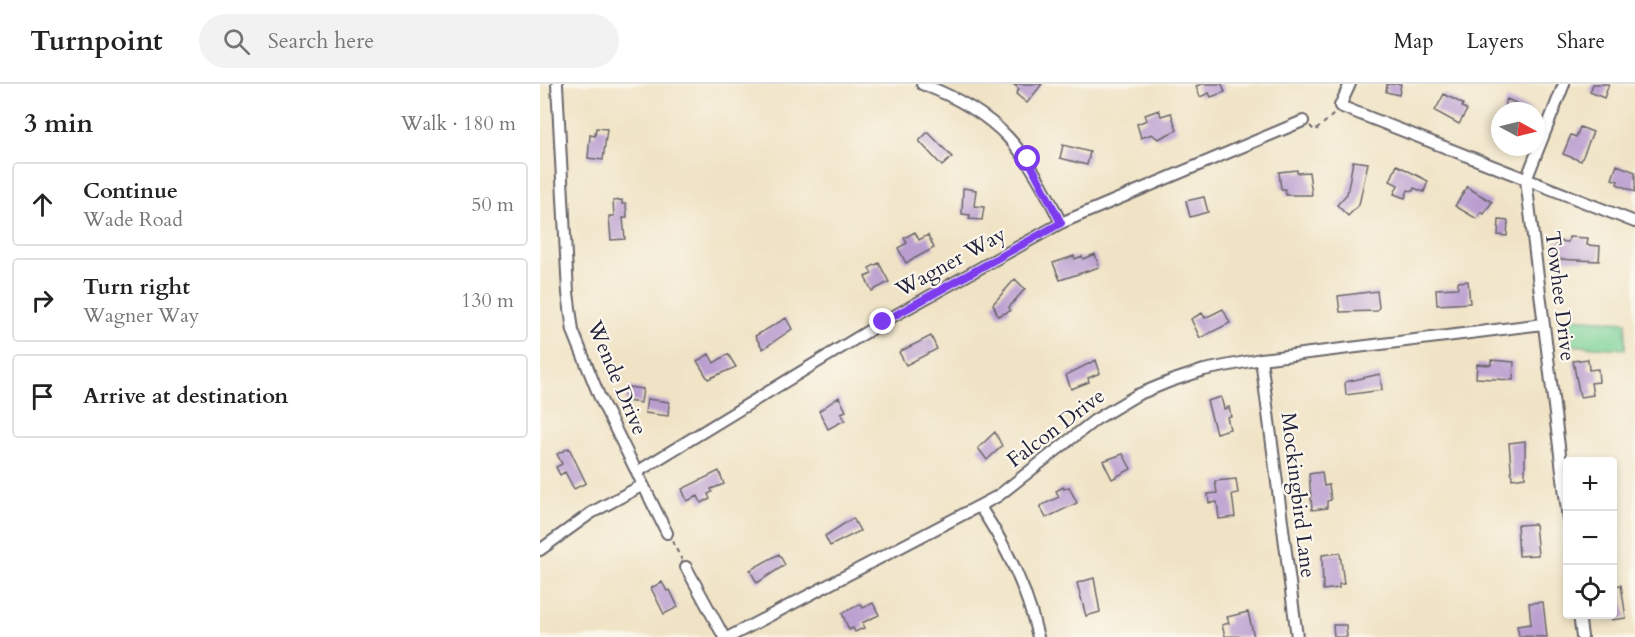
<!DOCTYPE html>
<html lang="en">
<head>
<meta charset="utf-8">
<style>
	:root { --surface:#fff; --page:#f2f2f2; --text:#222; --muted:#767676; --line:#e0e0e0 }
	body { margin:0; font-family:Cardo,serif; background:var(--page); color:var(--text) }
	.controls { position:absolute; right:18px; bottom:18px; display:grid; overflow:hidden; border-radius:6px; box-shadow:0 3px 9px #0003 }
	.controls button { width:54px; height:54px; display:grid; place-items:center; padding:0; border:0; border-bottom:2px solid var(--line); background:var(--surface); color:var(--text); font:30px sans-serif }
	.compass { position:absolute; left:951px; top:18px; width:54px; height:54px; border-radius:50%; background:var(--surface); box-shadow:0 3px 9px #0003; rotate:97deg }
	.stop { position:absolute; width:18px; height:18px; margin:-14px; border:4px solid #7c3aed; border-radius:50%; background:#fff }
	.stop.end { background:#7c3aed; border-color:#fff; box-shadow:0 2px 6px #0008 }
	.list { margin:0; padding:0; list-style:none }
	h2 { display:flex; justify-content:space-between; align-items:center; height:78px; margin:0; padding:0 24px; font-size:26px }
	h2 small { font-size:20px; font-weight:400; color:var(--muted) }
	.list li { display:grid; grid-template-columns:39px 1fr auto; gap:18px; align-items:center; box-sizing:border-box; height:84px; margin:0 12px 12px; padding:0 12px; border:2px solid var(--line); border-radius:6px }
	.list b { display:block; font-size:22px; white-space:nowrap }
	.list p { margin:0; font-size:20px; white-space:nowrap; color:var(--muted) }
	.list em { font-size:20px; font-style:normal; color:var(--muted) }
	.icon { flex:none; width:33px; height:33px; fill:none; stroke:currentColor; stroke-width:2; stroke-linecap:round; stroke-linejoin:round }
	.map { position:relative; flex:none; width:1095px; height:553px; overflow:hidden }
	header { display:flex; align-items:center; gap:36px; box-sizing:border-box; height:84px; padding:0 30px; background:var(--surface); border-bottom:2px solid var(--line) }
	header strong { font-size:28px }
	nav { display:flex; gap:33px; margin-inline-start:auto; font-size:21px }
	.search { width:420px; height:54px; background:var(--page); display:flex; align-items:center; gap:15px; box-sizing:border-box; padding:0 21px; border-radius:33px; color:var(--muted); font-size:22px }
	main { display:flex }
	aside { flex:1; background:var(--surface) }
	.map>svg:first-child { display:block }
</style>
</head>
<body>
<header>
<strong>Turnpoint</strong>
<div class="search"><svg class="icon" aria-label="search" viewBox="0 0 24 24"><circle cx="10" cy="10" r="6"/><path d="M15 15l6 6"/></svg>Search here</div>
<nav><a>Map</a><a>Layers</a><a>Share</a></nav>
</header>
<main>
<aside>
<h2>3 min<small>Walk · 180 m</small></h2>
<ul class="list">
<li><svg class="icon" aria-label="ahead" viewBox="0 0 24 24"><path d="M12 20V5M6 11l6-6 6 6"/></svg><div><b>Continue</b><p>Wade Road</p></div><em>50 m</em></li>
<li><svg class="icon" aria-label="right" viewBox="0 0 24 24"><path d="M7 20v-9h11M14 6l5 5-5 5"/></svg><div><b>Turn right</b><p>Wagner Way</p></div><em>130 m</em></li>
<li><svg class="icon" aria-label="arrive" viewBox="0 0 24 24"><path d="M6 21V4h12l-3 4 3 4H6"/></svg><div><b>Arrive at destination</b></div></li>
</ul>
</aside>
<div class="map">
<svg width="1095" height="553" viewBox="0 0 1095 553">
	<rect width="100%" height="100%" fill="#fbf7ec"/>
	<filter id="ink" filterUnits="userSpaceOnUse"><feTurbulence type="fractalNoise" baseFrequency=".0167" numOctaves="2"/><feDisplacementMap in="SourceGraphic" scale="12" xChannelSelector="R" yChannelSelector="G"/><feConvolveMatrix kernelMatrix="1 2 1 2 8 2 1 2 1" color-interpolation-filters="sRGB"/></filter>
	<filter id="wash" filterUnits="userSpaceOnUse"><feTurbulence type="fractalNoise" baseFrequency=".008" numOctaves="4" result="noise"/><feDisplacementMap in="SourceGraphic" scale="24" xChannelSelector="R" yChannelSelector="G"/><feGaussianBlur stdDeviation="1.35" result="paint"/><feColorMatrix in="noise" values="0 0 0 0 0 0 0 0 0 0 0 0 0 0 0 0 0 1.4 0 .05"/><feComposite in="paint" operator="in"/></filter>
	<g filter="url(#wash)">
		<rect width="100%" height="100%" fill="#f0e3c5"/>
		<path fill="#79d196" stroke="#4e7a68" stroke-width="1.5" d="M1031,234l55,4 -1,27 -56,-4z"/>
		<g id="blocks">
			<path fill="#ba9ed0" d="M473,0h29l-15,19 -11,-9 3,-5z
				M662,0h20l3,8 -14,5 -2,-4 -9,4 -4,-11z
				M847,0h14l-2,11 -13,-3z
				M1053,0h16l-5,14 -14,-6z
				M904,10l19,10 -1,3 5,3 -8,14 -24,-13z
				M967,15l26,12h-31z
				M619,26l2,6 10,-3 6,17 -19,9 -6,-5 -11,4 -4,-14 10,-4 -2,-5z
				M1040,43l13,5 -12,29 -18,-7 8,-19 5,2z
				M56,44l11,1 -4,31 -15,-2 2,-23 5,1z
				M388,48l24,25 -10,9 -23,-25z
				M523,61l27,7 -3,13 -27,-7z
				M813,77l15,2 -9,42 -11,11 -11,-11 10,-11z
				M857,81l31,16 -4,11 -10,-4 -1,3 -5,-1 -3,8 -11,-4 4,-9 -8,-4z
				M1077,81l18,7v20l-18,-8 1,-3 -6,-2z
				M757,86v3l12,-1 3,23h-26l-1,-6h-4l-2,-17z
				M927,103l25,15 -8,12 -3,-2 -4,7 -22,-13z
				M423,104l13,2 -2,16 10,1 -2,13 -13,-1 1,-4 -8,-1z
				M664,113l4,15 -18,5 -4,-16z
				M82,116v4h4l1,14h-4l2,21 -14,1 -2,-24h5l-1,-15z
				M959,136l9,1 -1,15 -9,-1z
				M375,148l4,8 9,-5 6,13 -28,15 -8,-15 9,-5 -3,-5z
				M1029,153l19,1 -1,7 13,1 -1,15 -43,-2v-18l12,1z
				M555,170l4,13 -39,13 -7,-17 21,-7 1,3 7,-3 1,3z
				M339,179l10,19 -17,9 -7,-14 7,-3 -3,-6z
				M475,195l10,10 -16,18 1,4 -12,5 -5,-12z
				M928,197l2,22 -33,2 -1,-16 22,-1v-6z
				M837,207l2,16 -2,4 -37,1 -2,-16z
				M683,225l7,14 -30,15 -9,-19 11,-6 3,5z
				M246,234l6,11 -29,20 -8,-13z
				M391,252l6,13 -31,16 -7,-13z
				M169,270l5,9 14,-9 8,13 -28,12 -11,-18z
				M1048,275l1,11 9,-1 1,13 -8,1 2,12 -13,2 -7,-36z
				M556,276l4,13 -12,5 1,4 -18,7 -5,-14z
				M951,276l23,2 -1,18 -37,-2 1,-14 14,1z
				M840,290l2,16 -36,5 -1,-13z
				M88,303l15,2 -2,14 -15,-2z
				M299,313l7,14 -5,2 4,7 -17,9 -9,-18z
				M681,313l3,12 5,-2 2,9 -4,1 3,12 -14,4 -9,-32z
				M107,315l22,3 -1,14 -23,-3z
				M455,348l7,14 -15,14 -9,-12z
				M985,357v36l-13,2 -3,-36z
				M29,364l17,35 -12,6 -9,-17 -5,3 -4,-8 6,-3 -5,-10z
				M583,370l8,15 -19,10 -9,-18z
				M179,387l5,13 -13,5 1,3 -4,2 2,5 -9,4 -3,-7 -11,5 -5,-12z
				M782,388l2,14 5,-1 2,15 -4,1v7l-15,2 -3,-36z
				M696,395l2,14 -6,1 3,23 -16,2 -2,-17 -8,1 -1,-9 9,-1 -2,-12z
				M523,403l1,2 5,-2 8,16 -31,15 -6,-12 19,-9 -3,-6z
				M313,434l7,13 -30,15 -5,-10z
				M995,440l3,31 -19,1 -2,-31z
				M800,469l4,31h-5v4l-16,2 -1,-35z
				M239,470l6,11 -28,18 -7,-13z
				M554,494l6,34 -14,4 -9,-33z
				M122,498l5,9 3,-1 8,17 -14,7 -13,-26z
				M1081,501l5,33 -14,2v-34z
				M1003,518l4,35 -28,-1 -2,-10 14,-2 -2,-21z
				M333,519l6,12 -17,8 2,5 -9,4 -2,-4 -4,2 -7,-17 19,-9 2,4z
				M708,528l6,25 -29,-1 -3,-11 7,-2 -2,-6z
				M793,541h13l1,12h-13z"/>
		</g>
	</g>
	<g filter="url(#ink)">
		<use href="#blocks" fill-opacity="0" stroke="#6a666b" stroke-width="1.5"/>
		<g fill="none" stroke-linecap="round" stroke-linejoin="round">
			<g stroke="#6a666b" stroke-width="14">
				<path id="street" d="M17,0l11,209 5,38 27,67 67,135
					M382,0c79,30 104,66 139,139
					M810,0l-10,22 295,116
					M1024,0l-38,96 42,339
					M721,275l36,278
					M97,388l246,-150 178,-99 242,-102
					M440,423c27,40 47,82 58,130
					M0,466l51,-37 52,-28
					M146,483l38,70
					M1039,530l3,23
					M189,553l269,-141 97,-76 42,-25 34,-14 33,-11 57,-11 282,-35"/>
			</g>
			<path stroke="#6a666b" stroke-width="2" stroke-dasharray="4.5 4.5" stroke-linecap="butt" d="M770,42l5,5 20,-18
				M132,457l10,19"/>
			<use href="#street" stroke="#fff" stroke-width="10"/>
		</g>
	</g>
	<g fill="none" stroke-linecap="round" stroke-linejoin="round" filter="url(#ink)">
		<path stroke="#7c3aed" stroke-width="8" d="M343,238l178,-99 -33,-64"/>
	</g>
	<g text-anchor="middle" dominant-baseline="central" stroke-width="4.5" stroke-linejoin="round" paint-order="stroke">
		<g font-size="21" fill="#22223b" stroke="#fbf7ec">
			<text transform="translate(411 178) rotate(-29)">Wagner Way</text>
			<text transform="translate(1020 212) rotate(83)">Towhee Drive</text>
			<text transform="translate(77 294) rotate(67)">Wende Drive</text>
			<text transform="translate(516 344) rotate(-37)">Falcon Drive</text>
			<text transform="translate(758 411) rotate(83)">Mockingbird Lane</text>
		</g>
	</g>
</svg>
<div class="controls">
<button>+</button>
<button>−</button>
<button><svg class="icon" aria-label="locate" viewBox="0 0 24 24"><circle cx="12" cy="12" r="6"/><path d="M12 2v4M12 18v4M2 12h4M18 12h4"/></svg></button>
</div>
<svg class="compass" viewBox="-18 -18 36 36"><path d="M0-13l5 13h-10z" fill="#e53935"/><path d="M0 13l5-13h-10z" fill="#767676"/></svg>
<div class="stop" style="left:488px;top:75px"></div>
<div class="stop end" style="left:343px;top:238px"></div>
</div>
</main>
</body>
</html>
